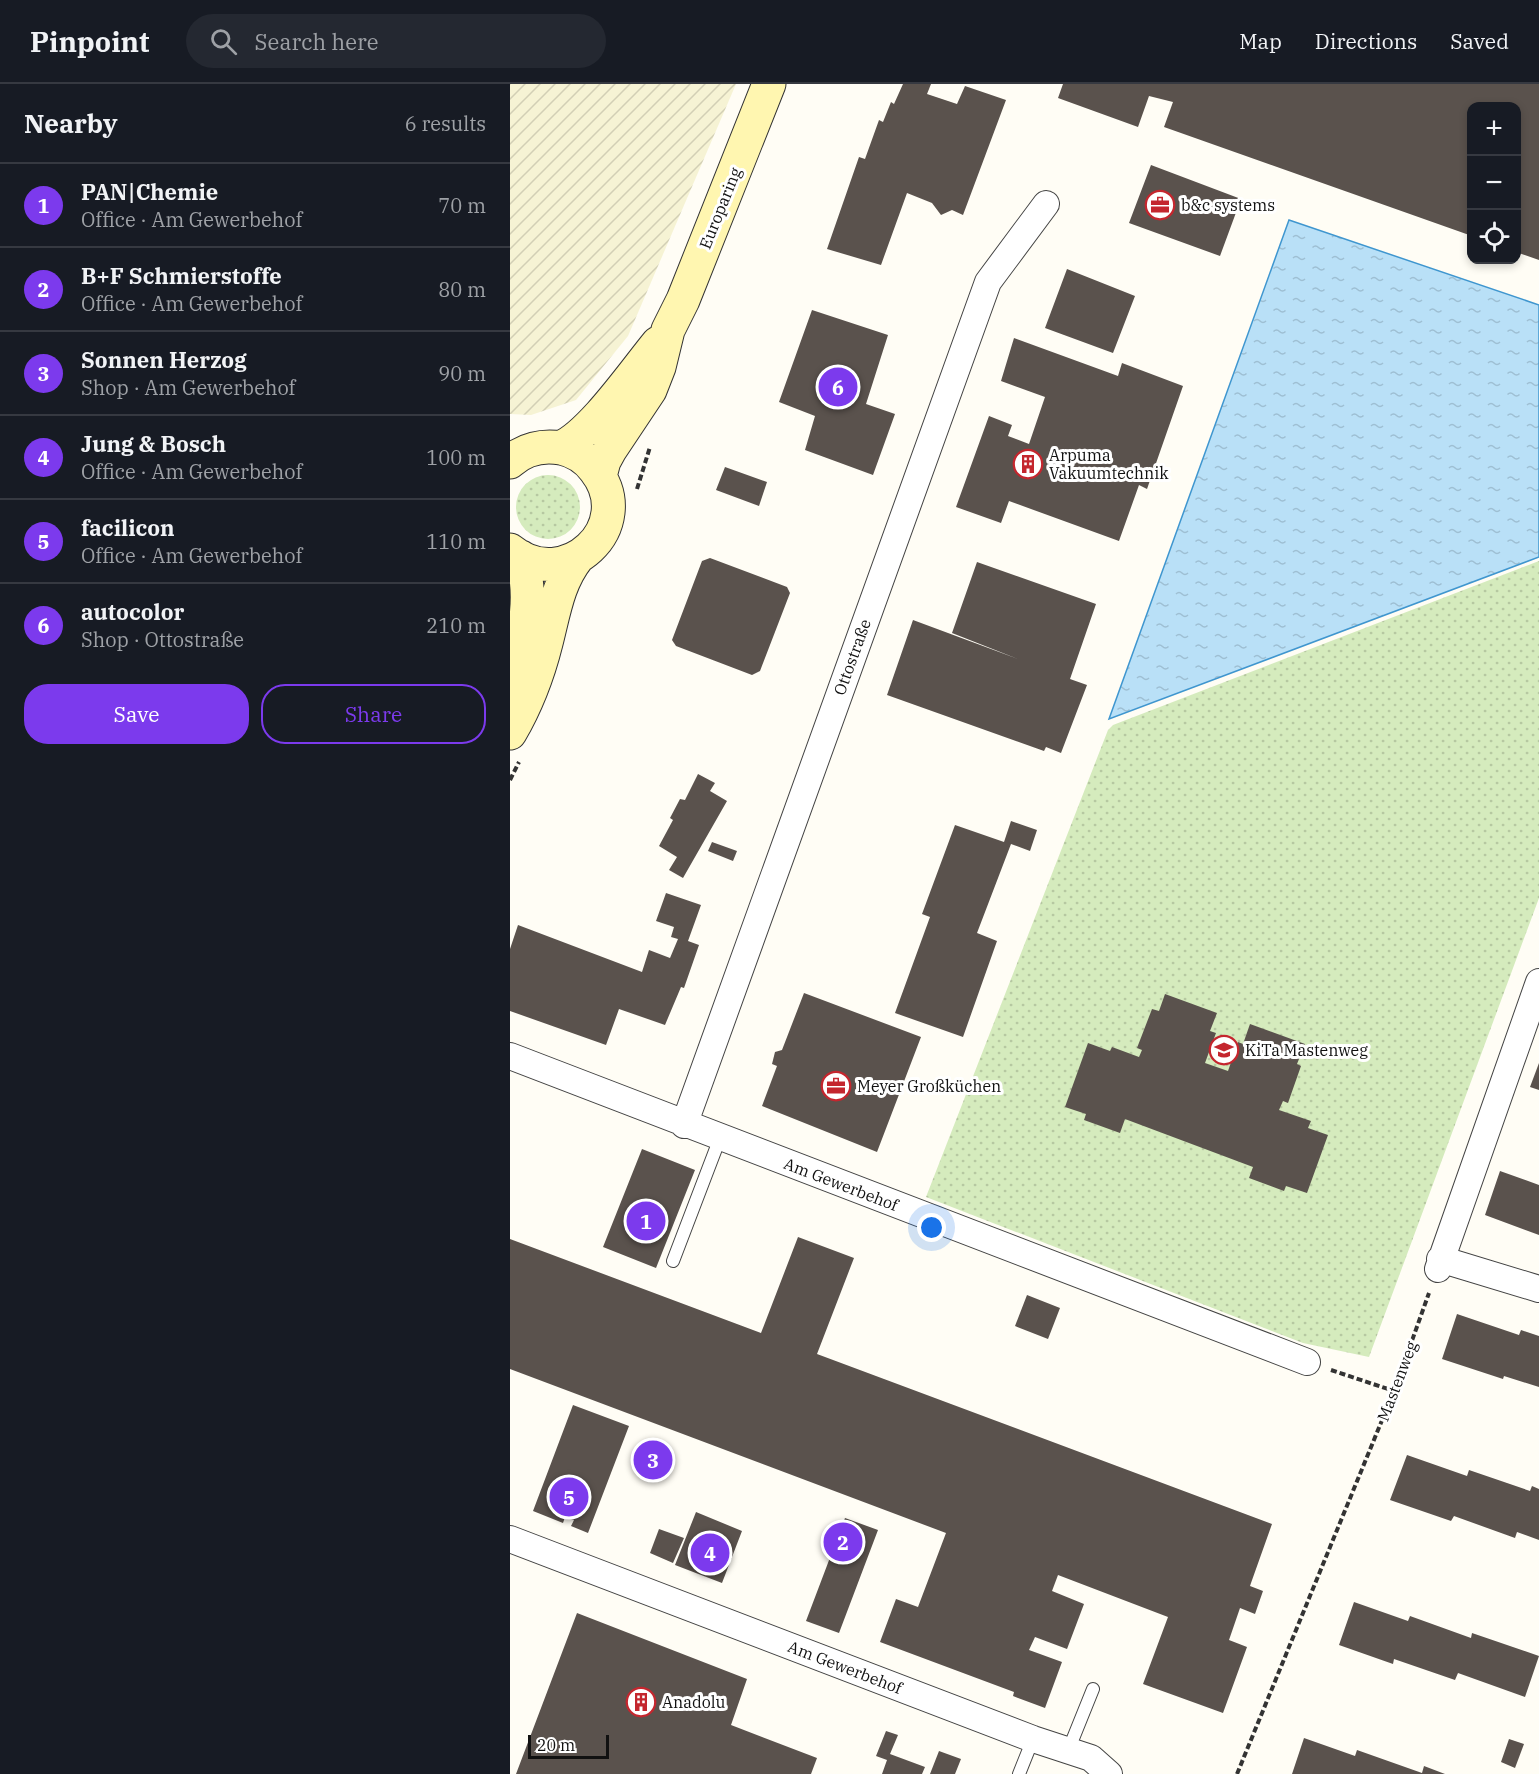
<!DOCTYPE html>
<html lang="en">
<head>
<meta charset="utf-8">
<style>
	:root { --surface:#171b24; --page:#242831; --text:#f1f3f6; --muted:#9ea1a6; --line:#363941; --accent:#7c3aed }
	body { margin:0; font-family:"IBM Plex Serif",serif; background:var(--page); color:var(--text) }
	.controls { position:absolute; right:18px; top:18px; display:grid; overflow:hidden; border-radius:12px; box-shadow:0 3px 9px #0003 }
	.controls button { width:54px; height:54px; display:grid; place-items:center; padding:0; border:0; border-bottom:2px solid var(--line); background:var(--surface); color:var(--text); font:30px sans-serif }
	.scale { position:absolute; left:18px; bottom:15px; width:81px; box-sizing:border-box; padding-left:6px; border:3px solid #111; border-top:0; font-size:16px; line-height:21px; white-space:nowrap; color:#111; -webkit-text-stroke:4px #fff; paint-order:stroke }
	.you { position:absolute; left:422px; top:1144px; width:21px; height:21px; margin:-15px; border:4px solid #fff; border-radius:50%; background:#1a73e8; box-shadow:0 0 0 9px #1a73e833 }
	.badge { display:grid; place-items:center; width:39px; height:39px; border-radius:50%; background:var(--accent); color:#fff; font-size:20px; font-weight:700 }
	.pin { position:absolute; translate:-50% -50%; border:3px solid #fff; box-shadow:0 2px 6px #0006 }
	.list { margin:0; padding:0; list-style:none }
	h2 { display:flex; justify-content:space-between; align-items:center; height:78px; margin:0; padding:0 24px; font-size:26px }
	h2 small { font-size:20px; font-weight:400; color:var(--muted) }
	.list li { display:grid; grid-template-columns:39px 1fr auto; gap:18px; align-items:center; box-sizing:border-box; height:84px; padding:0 24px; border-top:2px solid var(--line) }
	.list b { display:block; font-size:22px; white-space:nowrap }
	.list p { margin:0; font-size:20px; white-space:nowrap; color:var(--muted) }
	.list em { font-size:20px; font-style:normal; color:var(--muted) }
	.actions { display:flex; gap:12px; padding:18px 24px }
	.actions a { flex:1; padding:14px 0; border:2px solid var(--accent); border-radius:24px; text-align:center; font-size:21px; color:var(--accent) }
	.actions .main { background:var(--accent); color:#fff }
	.icon { flex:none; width:33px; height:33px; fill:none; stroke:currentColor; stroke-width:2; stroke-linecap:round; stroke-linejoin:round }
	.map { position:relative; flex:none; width:1029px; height:1690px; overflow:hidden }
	header { display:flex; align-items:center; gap:36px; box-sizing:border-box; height:84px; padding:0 30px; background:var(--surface); border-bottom:2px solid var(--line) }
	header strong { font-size:28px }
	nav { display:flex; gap:33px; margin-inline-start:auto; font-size:21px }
	.search { width:420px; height:54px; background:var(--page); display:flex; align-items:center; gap:15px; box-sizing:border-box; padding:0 21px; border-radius:33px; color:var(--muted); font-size:22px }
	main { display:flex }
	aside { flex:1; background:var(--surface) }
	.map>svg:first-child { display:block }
</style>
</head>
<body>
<header>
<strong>Pinpoint</strong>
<div class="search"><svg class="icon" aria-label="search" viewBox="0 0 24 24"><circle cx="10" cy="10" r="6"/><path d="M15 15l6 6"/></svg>Search here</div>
<nav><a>Map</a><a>Directions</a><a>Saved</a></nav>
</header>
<main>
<aside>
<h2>Nearby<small>6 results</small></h2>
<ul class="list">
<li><span class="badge">1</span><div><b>PAN|Chemie</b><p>Office · Am Gewerbehof</p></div><em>70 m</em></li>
<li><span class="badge">2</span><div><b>B+F Schmierstoffe</b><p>Office · Am Gewerbehof</p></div><em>80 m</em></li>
<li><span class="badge">3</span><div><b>Sonnen Herzog</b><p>Shop · Am Gewerbehof</p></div><em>90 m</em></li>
<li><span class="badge">4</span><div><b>Jung &amp; Bosch</b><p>Office · Am Gewerbehof</p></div><em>100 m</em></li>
<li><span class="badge">5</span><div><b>facilicon</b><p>Office · Am Gewerbehof</p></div><em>110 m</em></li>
<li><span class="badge">6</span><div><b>autocolor</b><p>Shop · Ottostraße</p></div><em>210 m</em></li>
</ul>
<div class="actions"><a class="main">Save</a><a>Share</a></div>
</aside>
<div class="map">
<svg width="1029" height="1690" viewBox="0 0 1029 1690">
	<defs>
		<pattern id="farmland-furrows" width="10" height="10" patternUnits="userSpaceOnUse" patternTransform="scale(1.5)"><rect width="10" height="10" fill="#f6f3d4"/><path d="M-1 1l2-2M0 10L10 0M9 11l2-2" fill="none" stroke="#d2cfb5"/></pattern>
		<pattern id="grass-dots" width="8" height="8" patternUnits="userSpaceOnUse" patternTransform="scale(1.5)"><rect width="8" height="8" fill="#d5ebbd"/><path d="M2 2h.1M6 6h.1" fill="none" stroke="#b6c8a1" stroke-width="1.8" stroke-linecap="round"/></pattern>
		<pattern id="water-ripples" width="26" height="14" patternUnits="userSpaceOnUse" patternTransform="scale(1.5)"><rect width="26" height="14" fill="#b9e0f7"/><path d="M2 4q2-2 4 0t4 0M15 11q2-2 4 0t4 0" fill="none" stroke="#9ebfd3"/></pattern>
	</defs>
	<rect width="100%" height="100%" fill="#fffdf5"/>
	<path fill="url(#farmland-furrows)" d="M0,0h226l-108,252 -52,64 -45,15 -21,-1z"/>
	<path fill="url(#grass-dots)" d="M6 423a32 32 0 1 1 64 0a32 32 0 1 1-64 0Z
		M1029,477v337l-170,459 -66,-14 -377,-146 182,-467 5,-5z"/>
	<path fill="url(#water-ripples)" stroke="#3f96cf" stroke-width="1.5" d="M779,136l250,85v252l-430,162z"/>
	<path fill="#5a524d" d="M393,0h28l-4,10 30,10 8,-18 41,14 -43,115 -11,-5 -11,5 -9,-12 -25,-10 -26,72 -54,-16 32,-92 6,2 14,-39 4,2 8,-20 3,2z
		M553,0h476v176l-23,-8v-146h-44v130l-308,-109 9,-25 -24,-6 -11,31 -80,-29z
		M641,81l90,34 -21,57 -91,-33z
		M557,185l68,27 -22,57 -68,-25z
		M302,226l76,25 -22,69 29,10 -22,61 -68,-25 10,-34 -36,-14z
		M504,254l104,38 4,-13 61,23 -36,103 -8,-4 -20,56 -110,-40 -8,22 -45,-16 33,-91 23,9 -4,11 21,8 16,-47 -44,-16z
		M215,383l42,15 -8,24 -43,-16z
		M200,474l77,29 3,6 -30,78 -8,4 -76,-29 -4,-6 30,-79z
		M467,478l119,42 -26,75 17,6 -26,68 -15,-6 -2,4 -157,-56 26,-75 105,39 -66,-26z
		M188,690l17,9 -5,8 17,10 -44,77 -14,-8 8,-13 -18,-11 14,-26 -3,-2 10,-19 5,1z
		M501,737l26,9 -7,21 -19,-7 -34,89 20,8 -34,96 -68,-24 35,-96 -8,-3 33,-89 49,17z
		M202,758l25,9 -4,10 -25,-10z
		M156,809l35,12 -13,36 11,4 -15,43 -3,-1 -16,38 -46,-16 -13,36 -96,-34v-62l8,-24 124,47 7,-22 21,8 8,-19 -7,-2 3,-10 -18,-6z
		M294,909l117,44 -44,115 -115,-46 15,-40 -5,-2 3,-12 7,-2z
		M655,910l52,19 -7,18 6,2 -11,30 23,8 10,-29 5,2 7,-20 55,20 -8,20 4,2 -13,37 -5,-2 -4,9 32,11 -3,7 20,7 -21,58 -21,-7 -2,5 -35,-13 4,-11 -128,-48 -5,14 -36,-13 2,-6 -21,-7 23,-64 22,8 2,-4 27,10 3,-7 -5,-2 15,-39 7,2z
		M1029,979v27l-9,-3z
		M132,1065l53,21 -39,98 -53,-21z
		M990,1087l39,14v50l-54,-20z
		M288,1153l56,21 -37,96 455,170 -21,59 -1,3 13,5 -8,23 -15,-6 -11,32 18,7 -24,66 -80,-29 25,-67 -110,-42 -6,16 32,13 -17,45 -32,-12 -6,13 33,12 -17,46 -32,-12 1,-4 -134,-50 16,-43 22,8 28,-74 -436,-164v-130l251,94z
		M517,1211l33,13 -12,31 -33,-13z
		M947,1230l62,21 2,-5 18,6v51l-35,-11 -1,3 -61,-20z
		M63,1321l56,21 -41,107 -17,-7 3,-6 -9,-3 -2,6 -30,-12z
		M897,1371l60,21 2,-6 61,21 2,-5 7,3v51l-22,-8 -2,6 -61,-22 -3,5 -61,-21z
		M186,1428l46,19 -20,52 -47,-18z
		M335,1434l33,12 -39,103 -33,-12z
		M149,1445l25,9 -11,25 -23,-10z
		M844,1518l54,19 2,-5 61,22 1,-5 67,23 -14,41 -67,-24 -3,7 -61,-21 -1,5 -54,-19z
		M67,1529l170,66 -16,46 86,33 -6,16h-295z
		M376,1647l12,4 -8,19 35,13 -3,7h-40l5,-14 -11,-4z
		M794,1654l51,18 2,-6 65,23 2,-7 21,8h-153z
		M999,1655l15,5 -9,24 -14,-6z
		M429,1667l22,8 -6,15h-25z"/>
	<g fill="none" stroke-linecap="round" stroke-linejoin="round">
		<g stroke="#444" stroke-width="14">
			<path id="lane" d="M163,1177l47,-123
				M558,1667l25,-62
				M509,1690l14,-35"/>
		</g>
		<g stroke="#444" stroke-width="28">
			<path id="street" d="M0,972l797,306
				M174,1041l304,-843 58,-78
				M930,1175l99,30
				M928,1185l101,-287
				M0,1455l523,200 58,19 18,16"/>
		</g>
		<g stroke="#333" stroke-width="35">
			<path id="secondary" d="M50,364c31,-13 74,-76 98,-105
				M0,378c14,-13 33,-17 51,-14 14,3 26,11 34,22 44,56 -30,125 -85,80
				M90,392l4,-15 6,-11 40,-60 9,-23 9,-37 15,-30 86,-216
				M0,603c11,-44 26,-85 11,-130
				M0,649c17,-29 28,-58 36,-90 8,-31 12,-61 32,-86"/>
		</g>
		<path stroke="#333" stroke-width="4" stroke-dasharray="6 3" stroke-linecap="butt" d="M127,405l13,-42
			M0,696l9,-18
			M821,1286l63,21
			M727,1690l157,-383 35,-98"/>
		<use href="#lane" stroke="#fff" stroke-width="12"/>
		<use href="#street" stroke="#fff" stroke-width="26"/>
		<use href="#secondary" stroke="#fff6b0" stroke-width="33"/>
	</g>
	<defs>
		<g id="office-ring" transform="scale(1.5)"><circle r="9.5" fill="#fff" stroke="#c4262e" stroke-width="1.5"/><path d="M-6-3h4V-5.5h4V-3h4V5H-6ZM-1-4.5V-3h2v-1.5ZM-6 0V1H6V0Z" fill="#c4262e"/></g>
		<g id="building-ring" transform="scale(1.5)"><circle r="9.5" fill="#fff" stroke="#c4262e" stroke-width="1.5"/><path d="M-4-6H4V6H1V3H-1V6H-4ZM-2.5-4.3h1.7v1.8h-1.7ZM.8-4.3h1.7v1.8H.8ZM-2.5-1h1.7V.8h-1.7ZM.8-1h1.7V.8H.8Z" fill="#c4262e"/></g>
		<g id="school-ring" transform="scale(1.5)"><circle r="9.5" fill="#fff" stroke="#c4262e" stroke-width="1.5"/><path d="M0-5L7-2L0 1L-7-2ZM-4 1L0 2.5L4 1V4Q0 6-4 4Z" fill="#c4262e"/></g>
	</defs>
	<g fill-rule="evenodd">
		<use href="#office-ring" x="650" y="121"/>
		<use href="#building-ring" x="518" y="380"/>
		<use href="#school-ring" x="714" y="966"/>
		<use href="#office-ring" x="326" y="1002"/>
		<use href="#building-ring" x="131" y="1618"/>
	</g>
	<g text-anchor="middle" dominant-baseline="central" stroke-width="6" stroke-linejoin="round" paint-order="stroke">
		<g font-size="16" fill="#111" stroke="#fff" text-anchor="start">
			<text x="671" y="121">b&amp;c systems</text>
			<text x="539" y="371">Arpuma<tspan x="539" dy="18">Vakuumtechnik</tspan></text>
			<text x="735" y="966">KiTa Mastenweg</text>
			<text x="347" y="1002">Meyer Großküchen</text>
			<text x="152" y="1618">Anadolu</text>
		</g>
		<g font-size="16" fill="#111" stroke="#fff">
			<text transform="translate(210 124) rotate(-68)">Europaring</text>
			<text transform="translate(342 573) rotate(-70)">Ottostraße</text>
			<text transform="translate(331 1100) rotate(21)">Am Gewerbehof</text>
			<text transform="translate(887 1297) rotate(-69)">Mastenweg</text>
			<text transform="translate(335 1583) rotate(21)">Am Gewerbehof</text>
		</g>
	</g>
</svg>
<div class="controls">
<button>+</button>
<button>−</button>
<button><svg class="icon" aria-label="locate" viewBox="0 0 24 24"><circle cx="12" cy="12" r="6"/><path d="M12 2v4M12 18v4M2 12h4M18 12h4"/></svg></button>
</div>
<div class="scale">20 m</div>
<div class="you"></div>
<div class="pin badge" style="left:136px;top:1137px">1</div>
<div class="pin badge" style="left:333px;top:1458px">2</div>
<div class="pin badge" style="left:143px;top:1376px">3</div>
<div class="pin badge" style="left:200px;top:1469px">4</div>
<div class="pin badge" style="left:59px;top:1413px">5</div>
<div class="pin badge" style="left:328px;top:303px">6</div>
</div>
</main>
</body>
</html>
